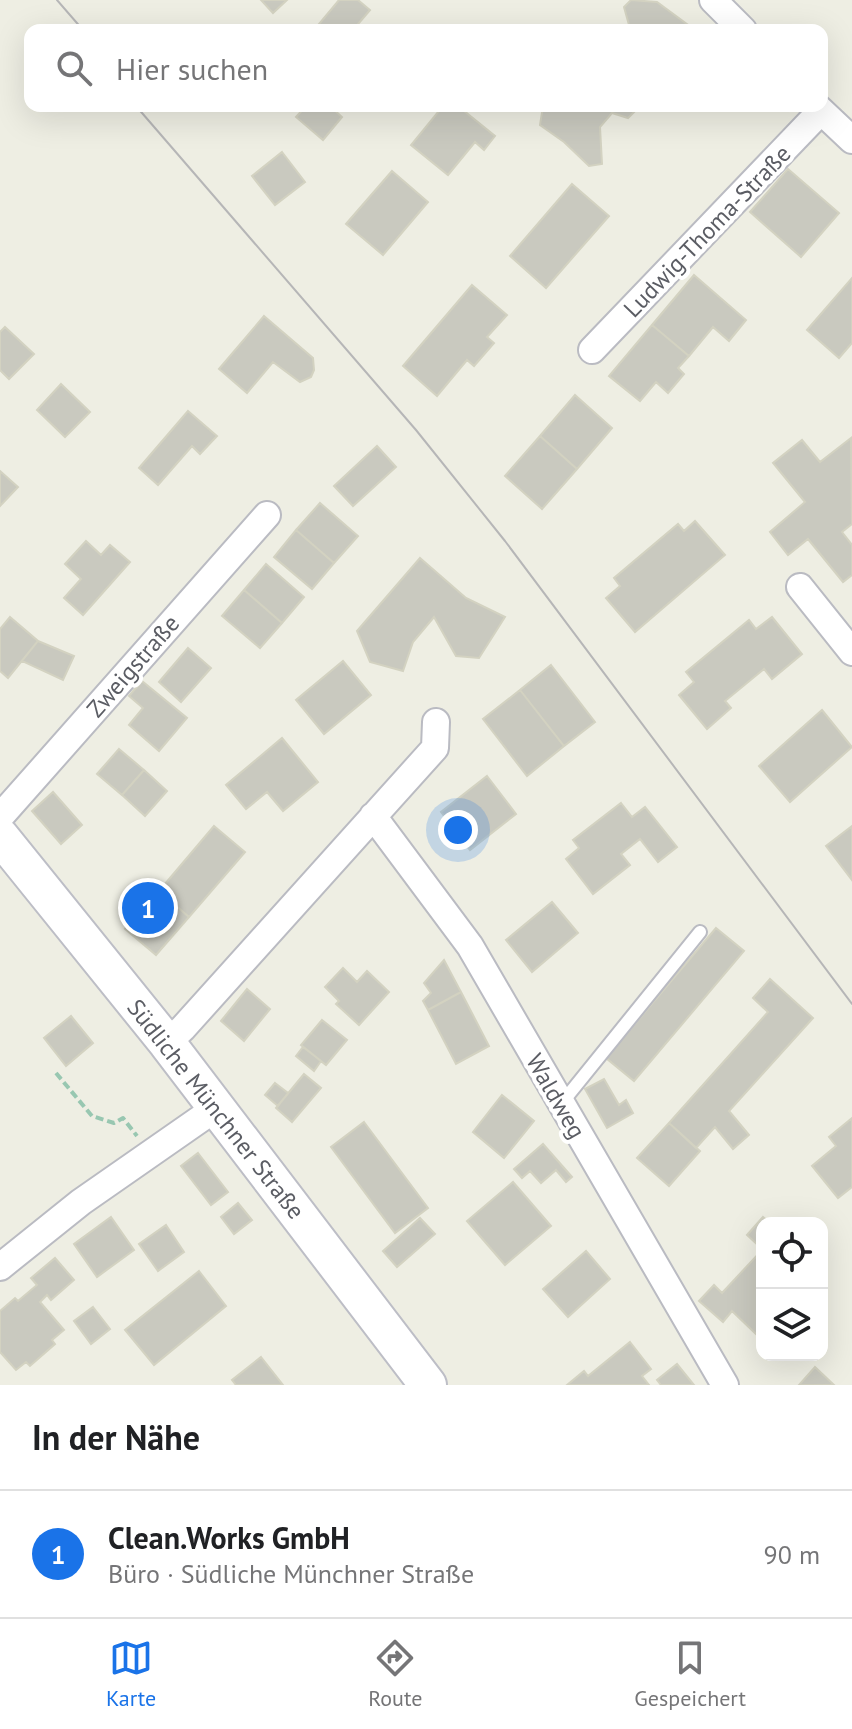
<!DOCTYPE html>
<html lang="de">
<head>
<meta charset="utf-8">
<style>
	:root { --surface:#fff; --page:#f2f2f2; --text:#202124; --muted:#757577; --line:#e0e0e0; --accent:#1a73e8 }
	body { margin:0; font-family:"PT Sans",sans-serif; background:var(--page); color:var(--text) }
	.controls { position:absolute; right:24px; bottom:24px; display:grid; overflow:hidden; border-radius:16px; box-shadow:0 8px 32px #0002 }
	.controls button { width:72px; height:72px; display:grid; place-items:center; padding:0; border:0; border-bottom:2px solid var(--line); background:var(--surface); color:var(--text); font:40px sans-serif }
	.you { position:absolute; left:458px; top:830px; width:28px; height:28px; margin:-20px; border:6px solid #fff; border-radius:50%; background:#1a73e8; box-shadow:0 0 0 12px #1a73e833 }
	.badge { display:grid; place-items:center; width:52px; height:52px; border-radius:50%; background:var(--accent); color:#fff; font-size:26px; font-weight:700 }
	.pin { position:absolute; translate:-50% -50%; border:4px solid #fff; box-shadow:0 2px 8px #0006 }
	.list { margin:0; padding:0; list-style:none }
	h2 { display:flex; justify-content:space-between; align-items:center; height:104px; margin:0; padding:0 32px; font-size:34px }
	h2 small { font-size:26px; font-weight:400; color:var(--muted) }
	.list li { display:grid; grid-template-columns:52px 1fr auto; gap:24px; align-items:center; box-sizing:border-box; height:128px; padding:0 32px; border-top:2px solid var(--line) }
	.list b { display:block; font-size:30px; white-space:nowrap }
	.list p { margin:0; font-size:26px; white-space:nowrap; color:var(--muted) }
	.list em { font-size:26px; font-style:normal; color:var(--muted) }
	.icon { flex:none; width:44px; height:44px; fill:none; stroke:currentColor; stroke-width:2; stroke-linecap:round; stroke-linejoin:round }
	.map { position:relative; flex:none; width:852px; height:1385px; overflow:hidden }
	.search { position:absolute; background:var(--surface); box-shadow:0 8px 32px #0002; left:24px; right:24px; top:24px; height:88px; display:flex; align-items:center; gap:20px; box-sizing:border-box; padding:0 28px; border-radius:16px; color:var(--muted); font-size:30px }
	.sheet { height:232px; background:var(--surface) }
	nav { display:flex; justify-content:space-around; align-items:center; box-sizing:border-box; height:112px; border-top:2px solid var(--line); background:var(--surface); font-size:22px; color:var(--muted) }
	nav a { display:grid; justify-items:center; gap:4px }
	nav .on { color:var(--accent) }
	.map>svg:first-child { display:block }
</style>
</head>
<body>
<div class="map">
<svg width="852" height="1385" viewBox="0 0 852 1385">
	<rect width="100%" height="100%" fill="#eeeee3"/>
	<path fill="#c9c9bf" stroke="#d3d2c1" stroke-width="2" d="M261,0h26l-14,13z
		M339,0h19l12,10 -17,20h-39z
		M631,0l26,2 38,28h-70l4,-5 -5,-18z
		M306,106h24l12,11 -19,23 -27,-23z
		M443,106h15l37,30 -11,14 -9,-8 -27,33 -37,-30z
		M543,106h97l-12,12 -16,-5 -12,14 2,37 -13,2 -25,-24 -24,-17z
		M282,152l23,30 -30,23 -23,-29z
		M788,169l51,44 -38,44 -51,-45z
		M392,171l36,31 -45,53 -37,-31z
		M572,184l37,32 -63,72 -36,-32z
		M694,275l52,45 -17,21 -16,-14 -24,29 -37,-31z
		M852,278v65l-13,15 -32,-28z
		M472,285l35,30 -20,22 7,6 -20,23 -7,-6 -30,36 -34,-30z
		M264,316l49,42 1,12 -3,7 -11,5 -27,-20 -26,31 -28,-24z
		M652,325l37,31 -11,12 6,6 -16,19 -12,-11 -16,19 -31,-25z
		M5,327l29,27 -25,25 -9,-9v-38z
		M61,384l29,28 -25,25 -28,-27z
		M575,395l37,33 -35,41 -37,-33z
		M188,411l29,25 -17,18 -8,-8 -34,39 -19,-17z
		M540,436l37,33 -35,40 -37,-33z
		M851,438l1,86 -10,8 10,13v30l-9,7 -35,-43 -20,16 -18,-23 35,-30 -32,-39 29,-23 18,22z
		M377,446l19,21 -43,39 -19,-20z
		M0,471l18,16 -18,19z
		M320,503l38,33 -24,27 -38,-33z
		M695,521l30,34 -90,77 -29,-34 14,-12 -6,-8 64,-54 6,7z
		M296,530l38,33 -22,26 -38,-32z
		M86,541l15,14 9,-10 20,17 -47,53 -19,-17 17,-19 -16,-15z
		M420,558l46,40 39,19 -26,41 -23,-2 -22,-39 -21,25 -10,29 -33,-9 -13,-31z
		M266,564l38,33 -22,26 -38,-33z
		M244,590l38,33 -22,25 -38,-32z
		M10,617l28,24 -30,37 -8,-7v-42z
		M772,617l30,37 -30,25 -8,-10 -39,32 6,7 -24,21 -28,-34 15,-13 -8,-10 63,-52 7,9z
		M38,641l36,15 -11,24 -41,-19z
		M188,648l23,20 -30,34 -22,-20z
		M343,661l28,34 -47,39 -28,-34z
		M551,665l44,57 -31,24 -44,-56z
		M142,681l45,37 -28,33 -30,-26 14,-17 -14,-12z
		M520,690l44,56 -37,30 -44,-57z
		M822,710l30,37 -62,55 -31,-36z
		M282,738l36,44 -35,29 -16,-19 -21,17 -20,-24z
		M119,749l25,21 -22,25 -25,-21z
		M144,770l23,21 -22,25 -23,-21z
		M487,776l29,38 -46,36 -29,-38z
		M53,792l29,33 -21,19 -29,-33z
		M621,803l11,14 13,-10 32,40 -19,15 -18,-23 -19,15 9,11 -37,29 -27,-35 13,-11 -6,-8z
		M214,826l31,26 -56,65 -30,-26z
		M852,826v54l-26,-34z
		M159,891l30,26 -33,38 -31,-26z
		M552,902l26,31 -46,39 -26,-32z
		M716,928l28,23 -110,130 -28,-23z
		M444,960l17,32 -33,18 -5,-9 8,-8 -7,-10z
		M343,968l14,14 10,-11 22,21 -30,33 -23,-21 3,-3 -14,-14z
		M770,979l43,39 -84,93 20,24 -16,14 -18,-22 -19,21 -27,-25 99,-111 -15,-14z
		M247,989l23,20 -26,32 -23,-20z
		M461,992l28,54 -33,18 -28,-54z
		M71,1016l22,27 -27,23 -22,-28z
		M322,1020l25,20 -21,25 -25,-20z
		M303,1047l18,14 -7,10 -18,-15z
		M304,1074l17,14 -29,34 -16,-14z
		M604,1079l15,26 7,-5 7,13 -26,15 -22,-39z
		M275,1083l13,10 -10,13 -13,-11z
		M502,1095l32,26 -30,37 -31,-26z
		M852,1118v69l-14,11 -26,-32 24,-20 -7,-9z
		M364,1122l64,86 -33,25 -64,-86z
		M669,1123l31,28 -31,35 -32,-28z
		M543,1144l29,33 -6,5 -10,-12 -15,13 -11,-12 -8,7 -8,-9z
		M198,1153l30,39 -17,13 -30,-39z
		M513,1182l38,44 -46,39 -38,-44z
		M238,1203l14,17 -18,14 -13,-17z
		M111,1217l23,33 -37,27 -23,-33z
		M763,1217l7,6h-8v26l-15,-14z
		M420,1218l15,16 -38,33 -14,-16z
		M166,1225l18,27 -26,19 -19,-27z
		M762,1250v78l-6,6 -24,-23 -9,11 -24,-21 15,-16 8,8z
		M586,1251l24,28 -42,38 -25,-28z
		M55,1258l19,22 -23,20 -4,-5 -7,7 24,28 -12,10 3,4 -25,22 -4,-4 -10,8 -16,-18v-41l15,-13 3,3 19,-16 -6,-7z
		M199,1271l27,35 -72,59 -29,-35z
		M93,1307l17,22 -19,15 -17,-23z
		M630,1342l21,27 -9,7 7,9h-82l17,-14 4,5z
		M261,1357l22,28h-47l-4,-5z
		M677,1364l17,21h-33l-4,-5z
		M815,1367l19,18h-35z"/>
	<g fill="none" stroke-linecap="round" stroke-linejoin="round">
		<g stroke="#babbc2" stroke-width="16">
			<path id="lane" d="M561,1104l139,-172"/>
		</g>
		<g stroke="#babbc2" stroke-width="30">
			<path id="street" d="M713,0l30,30
				M816,106l36,34
				M592,350l229,-239
				M800,587l52,65
				M373,816l97,130 255,439
				M0,817l267,-302
				M167,1043l16,-15 252,-280 1,-26
				M0,1267l81,-65 135,-94"/>
		</g>
		<g stroke="#bdbec6" stroke-width="40">
			<path id="secondary" d="M0,836l167,207 261,342"/>
		</g>
		<path stroke="#98c7b1" stroke-width="4" stroke-dasharray="8 4" stroke-linecap="butt" d="M56,1073l36,43 22,7 9,-5 14,18"/>
		<use href="#lane" stroke="#fff" stroke-width="12"/>
		<use href="#street" stroke="#fff" stroke-width="26"/>
		<use href="#secondary" stroke="#fff" stroke-width="36"/>
		<path stroke="#b6b6b7" stroke-width="2" d="M57,0l26,30
			M136,106l280,324 89,111 347,463"/>
	</g>
	<g text-anchor="middle" dominant-baseline="central" stroke-width="8" stroke-linejoin="round" paint-order="stroke">
		<g font-size="24" fill="#5b5d64" stroke="#fff">
			<text transform="translate(707 231) rotate(-46)">Ludwig-Thoma-Straße</text>
			<text transform="translate(133 666) rotate(-49)">Zweigstraße</text>
			<text transform="translate(556 1096) rotate(60)">Waldweg</text>
			<text transform="translate(216 1109) rotate(52)">Südliche Münchner Straße</text>
		</g>
	</g>
</svg>
<div class="controls">
<button><svg class="icon" aria-label="locate" viewBox="0 0 24 24"><circle cx="12" cy="12" r="6"/><path d="M12 2v4M12 18v4M2 12h4M18 12h4"/></svg></button>
<button><svg class="icon" aria-label="layers" viewBox="0 0 24 24"><path d="M12 4l9 5-9 5-9-5zM3 14l9 5 9-5"/></svg></button>
</div>
<div class="you"></div>
<div class="pin badge" style="left:148px;top:908px">1</div>
<div class="search"><svg class="icon" aria-label="search" viewBox="0 0 24 24"><circle cx="10" cy="10" r="6"/><path d="M15 15l6 6"/></svg>Hier suchen</div>
</div>
<section class="sheet">
<h2>In der Nähe<small></small></h2>
<ul class="list">
<li><span class="badge">1</span><div><b>Clean.Works GmbH</b><p>Büro · Südliche Münchner Straße</p></div><em>90 m</em></li>
</ul>
</section>
<nav>
<a class="on"><svg class="icon" aria-label="map" viewBox="0 0 24 24"><path d="M3 6l6-2 6 2 6-2v14l-6 2-6-2-6 2zM9 4v14M15 6v14"/></svg>Karte</a>
<a><svg class="icon" aria-label="directions" viewBox="0 0 24 24"><path d="M12 3l9 9-9 9-9-9zM9 14v-3h6M13 9l2 2-2 2"/></svg>Route</a>
<a><svg class="icon" aria-label="saved" viewBox="0 0 24 24"><path d="M7 4h10v16l-5-4-5 4z"/></svg>Gespeichert</a>
</nav>
</body>
</html>
